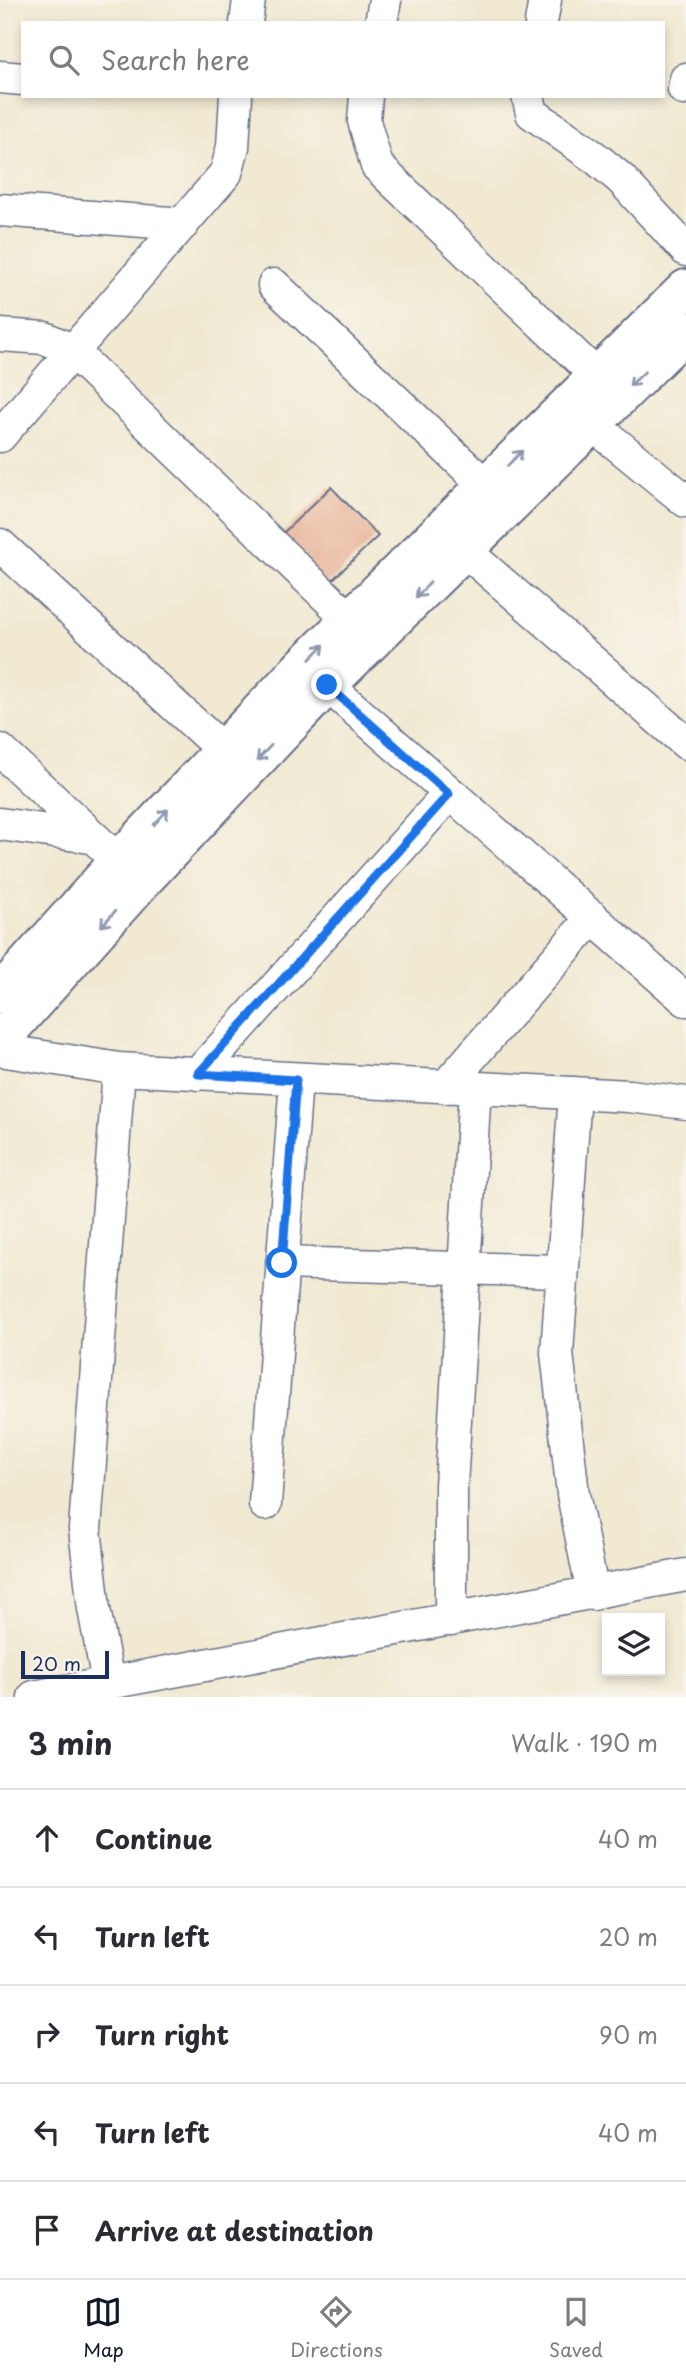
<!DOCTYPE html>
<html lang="en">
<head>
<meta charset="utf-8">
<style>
	:root { --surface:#fff; --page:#f7f7f7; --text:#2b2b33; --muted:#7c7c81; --line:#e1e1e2; --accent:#111827 }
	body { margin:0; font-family:"Playpen Sans",sans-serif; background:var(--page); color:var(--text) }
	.controls { position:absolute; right:21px; bottom:21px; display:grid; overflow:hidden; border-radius:0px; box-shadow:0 4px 10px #0003 }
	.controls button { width:63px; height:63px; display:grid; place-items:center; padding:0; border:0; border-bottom:2px solid var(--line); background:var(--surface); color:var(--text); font:35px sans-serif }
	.scale { position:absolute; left:21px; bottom:18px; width:88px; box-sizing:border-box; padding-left:7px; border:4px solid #1b2f5e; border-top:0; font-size:19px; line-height:24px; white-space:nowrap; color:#1b2f5e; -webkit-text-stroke:5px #f7f3e8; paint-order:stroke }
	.stop { position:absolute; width:21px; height:21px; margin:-16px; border:5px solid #1a73e8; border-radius:50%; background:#fff }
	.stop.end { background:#1a73e8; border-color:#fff; box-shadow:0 2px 7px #0008 }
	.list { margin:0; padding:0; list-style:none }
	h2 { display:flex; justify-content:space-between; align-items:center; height:91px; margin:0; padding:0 28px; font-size:30px }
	h2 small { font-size:23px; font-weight:400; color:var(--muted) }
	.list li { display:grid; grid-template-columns:46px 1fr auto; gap:21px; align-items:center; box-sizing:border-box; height:98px; padding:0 28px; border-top:2px solid var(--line) }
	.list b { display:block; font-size:26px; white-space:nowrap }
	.list em { font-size:23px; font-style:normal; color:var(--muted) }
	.icon { flex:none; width:38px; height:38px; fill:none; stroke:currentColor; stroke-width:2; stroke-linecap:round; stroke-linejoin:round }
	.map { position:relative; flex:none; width:686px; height:1697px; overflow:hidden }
	.search { position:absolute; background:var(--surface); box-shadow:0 4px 10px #0003; left:21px; right:21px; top:21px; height:77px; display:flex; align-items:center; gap:18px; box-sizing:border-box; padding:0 24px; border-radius:0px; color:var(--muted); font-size:26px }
	.sheet { height:581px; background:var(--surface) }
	nav { display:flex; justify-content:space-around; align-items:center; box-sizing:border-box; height:98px; border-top:2px solid var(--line); background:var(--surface); font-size:19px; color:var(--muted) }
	nav a { display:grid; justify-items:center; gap:4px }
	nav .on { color:var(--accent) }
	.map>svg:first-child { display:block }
</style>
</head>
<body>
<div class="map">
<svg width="686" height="1697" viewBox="0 0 686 1697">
	<rect width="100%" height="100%" fill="#f7f3e8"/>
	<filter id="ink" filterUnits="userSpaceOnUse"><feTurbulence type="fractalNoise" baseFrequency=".0143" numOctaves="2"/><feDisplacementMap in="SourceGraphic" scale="14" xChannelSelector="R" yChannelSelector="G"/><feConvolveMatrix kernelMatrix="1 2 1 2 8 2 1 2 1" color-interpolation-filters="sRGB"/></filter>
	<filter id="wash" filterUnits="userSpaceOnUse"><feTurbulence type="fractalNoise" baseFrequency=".00686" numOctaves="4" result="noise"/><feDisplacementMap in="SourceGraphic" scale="28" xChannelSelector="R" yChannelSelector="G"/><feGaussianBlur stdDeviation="1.57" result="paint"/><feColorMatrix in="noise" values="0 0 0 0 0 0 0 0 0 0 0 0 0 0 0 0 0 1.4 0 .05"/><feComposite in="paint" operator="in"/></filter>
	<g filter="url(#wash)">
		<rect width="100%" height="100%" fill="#f1e9d2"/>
		<g id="blocks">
			<path fill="#e8b499" d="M331,487l47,49 -52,50 -47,-49z"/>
		</g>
	</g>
	<g filter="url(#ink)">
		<use href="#blocks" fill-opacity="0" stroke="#667087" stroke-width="2"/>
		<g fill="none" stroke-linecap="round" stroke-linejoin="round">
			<g stroke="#667087" stroke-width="35">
				<path id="minor" d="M246,23l3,-23
					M381,23l4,-23
					M541,23l4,-23
					M0,77l23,2
					M684,89l2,-10
					M366,96l-2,25 13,45 220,210
					M528,96l4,17 65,46 24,20 65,71
					M0,210l183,14
					M274,285l212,201
					M0,335l45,3 26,12 296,286
					M592,424l94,77
					M0,436l226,-263 7,-26 3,-51
					M0,545l224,206
					M463,549l223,194
					M327,685l359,315
					M0,750l119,111
					M0,824l90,13
					M0,1050l119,19 510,27 57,7
					M198,1074l251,-280
					M445,1087l148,-170
					M575,1093l-18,260 16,141 20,100
					M282,1263l279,8
					M265,1504l31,-424
					M451,1620v-134l24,-399
					M108,1682l-14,-73 -9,-80 34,-460
					M34,1697l652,-122"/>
			</g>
			<g stroke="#667087" stroke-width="42">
				<path id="highway" d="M0,994l119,-133 186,-197 381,-375
					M0,1040l142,-159 185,-196 359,-354"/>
			</g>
			<use href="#minor" stroke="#fff" stroke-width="32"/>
			<use href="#highway" stroke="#fff" stroke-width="38"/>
		</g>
		<defs><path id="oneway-shaft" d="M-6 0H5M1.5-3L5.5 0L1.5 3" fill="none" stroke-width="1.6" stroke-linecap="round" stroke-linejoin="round" transform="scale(1.75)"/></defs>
		<g stroke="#8d97ae">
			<use href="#oneway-shaft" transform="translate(637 379) rotate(136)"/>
			<use href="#oneway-shaft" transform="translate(515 458) rotate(-45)"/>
			<use href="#oneway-shaft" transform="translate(423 590) rotate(134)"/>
			<use href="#oneway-shaft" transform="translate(317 652) rotate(-45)"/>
			<use href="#oneway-shaft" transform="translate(264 753) rotate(133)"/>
			<use href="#oneway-shaft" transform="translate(161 817) rotate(-47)"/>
			<use href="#oneway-shaft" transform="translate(108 919) rotate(132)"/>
		</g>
	</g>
	<g fill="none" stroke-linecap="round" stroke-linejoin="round" filter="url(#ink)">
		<path stroke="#1a73e8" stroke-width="9" d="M282,1263l14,-183 -98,-6 251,-280 -122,-109"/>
	</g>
</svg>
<div class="controls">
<button><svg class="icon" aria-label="layers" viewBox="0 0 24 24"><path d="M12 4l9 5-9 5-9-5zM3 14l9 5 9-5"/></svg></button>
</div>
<div class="scale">20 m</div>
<div class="stop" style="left:282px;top:1263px"></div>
<div class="stop end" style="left:327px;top:685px"></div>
<div class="search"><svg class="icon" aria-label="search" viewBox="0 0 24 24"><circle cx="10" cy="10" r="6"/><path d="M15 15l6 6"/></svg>Search here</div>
</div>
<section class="sheet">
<h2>3 min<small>Walk · 190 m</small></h2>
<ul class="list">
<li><svg class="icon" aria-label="ahead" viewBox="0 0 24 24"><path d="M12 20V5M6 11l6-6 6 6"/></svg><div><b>Continue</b></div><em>40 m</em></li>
<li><svg class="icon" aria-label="left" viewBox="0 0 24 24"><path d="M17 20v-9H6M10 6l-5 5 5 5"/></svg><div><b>Turn left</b></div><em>20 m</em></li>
<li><svg class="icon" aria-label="right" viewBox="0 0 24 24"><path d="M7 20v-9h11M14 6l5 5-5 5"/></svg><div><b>Turn right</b></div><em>90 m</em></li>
<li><svg class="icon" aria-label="left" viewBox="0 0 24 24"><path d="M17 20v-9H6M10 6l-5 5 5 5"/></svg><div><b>Turn left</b></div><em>40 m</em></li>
<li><svg class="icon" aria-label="arrive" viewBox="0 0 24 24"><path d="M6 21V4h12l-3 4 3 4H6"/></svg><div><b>Arrive at destination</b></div></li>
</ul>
</section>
<nav>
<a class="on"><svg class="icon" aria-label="map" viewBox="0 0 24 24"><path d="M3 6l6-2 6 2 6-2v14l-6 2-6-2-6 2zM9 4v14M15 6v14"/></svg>Map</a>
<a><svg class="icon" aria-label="directions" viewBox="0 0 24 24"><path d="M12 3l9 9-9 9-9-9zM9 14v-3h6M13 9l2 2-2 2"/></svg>Directions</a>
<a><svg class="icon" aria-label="saved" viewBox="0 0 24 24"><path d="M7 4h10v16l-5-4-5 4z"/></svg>Saved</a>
</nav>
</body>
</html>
